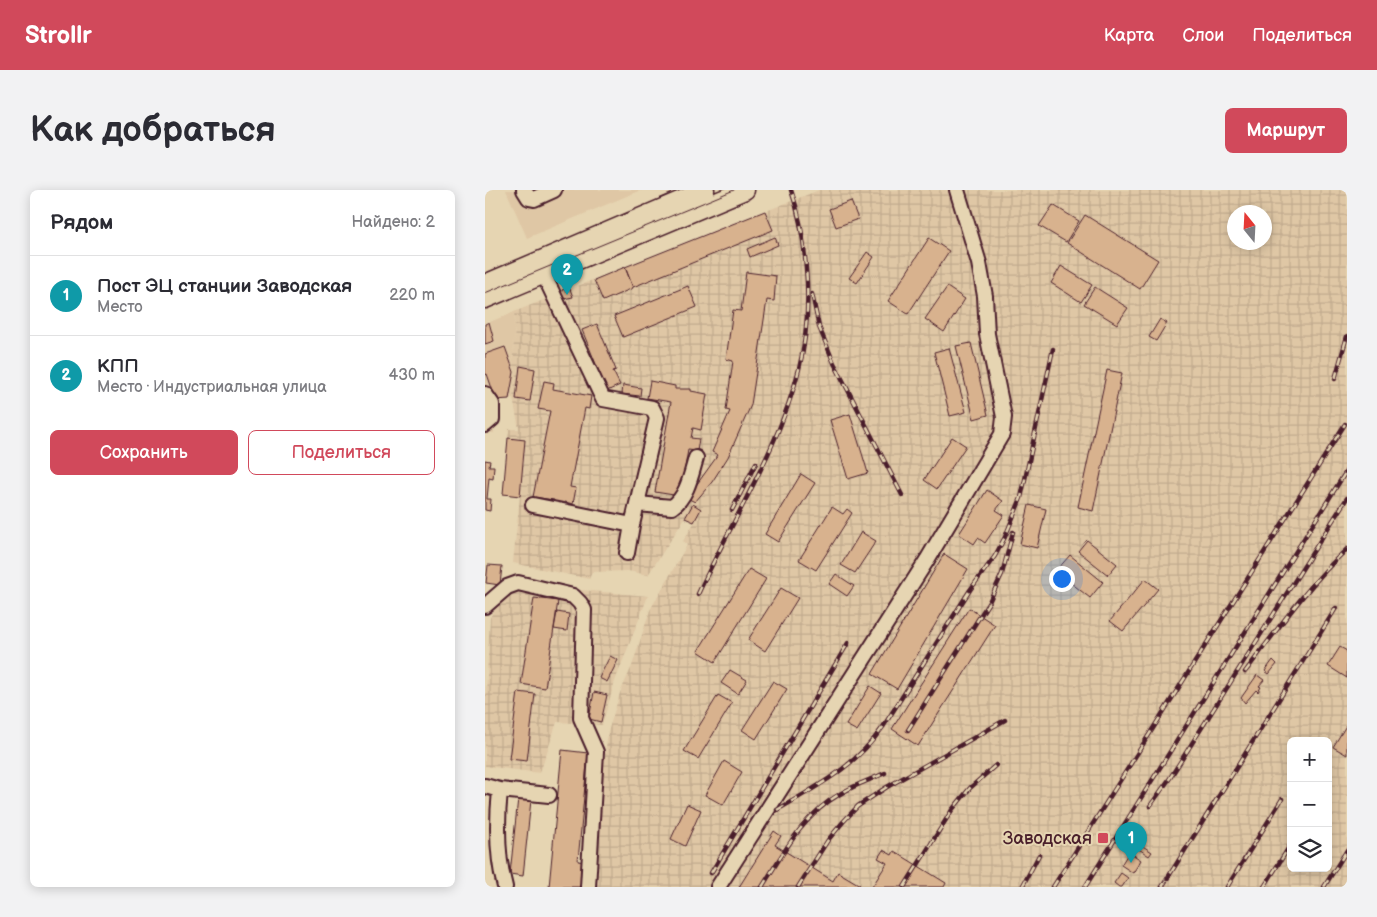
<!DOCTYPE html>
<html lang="ru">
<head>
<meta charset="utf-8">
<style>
	:root { --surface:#fff; --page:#f2f2f3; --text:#2b2b33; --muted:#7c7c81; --line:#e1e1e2; --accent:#d1495b }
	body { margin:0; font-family:"Balsamiq Sans",sans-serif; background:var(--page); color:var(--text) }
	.controls { position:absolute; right:15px; bottom:15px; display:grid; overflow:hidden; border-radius:8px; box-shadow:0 2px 12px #0003 }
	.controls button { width:45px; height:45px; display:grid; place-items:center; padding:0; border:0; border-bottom:1px solid var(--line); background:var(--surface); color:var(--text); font:25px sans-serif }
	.compass { position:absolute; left:742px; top:15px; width:45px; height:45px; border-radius:50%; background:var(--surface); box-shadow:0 2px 12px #0003; rotate:342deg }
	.you { position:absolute; left:576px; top:388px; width:18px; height:18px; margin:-12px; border:4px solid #fff; border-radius:50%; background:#1a73e8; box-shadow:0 0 0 8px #1a73e833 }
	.badge { display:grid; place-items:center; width:32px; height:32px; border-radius:50%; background:var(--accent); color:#fff; font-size:16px; font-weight:700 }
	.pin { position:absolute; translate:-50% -41px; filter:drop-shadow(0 1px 2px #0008) }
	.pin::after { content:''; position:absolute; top:26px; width:18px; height:15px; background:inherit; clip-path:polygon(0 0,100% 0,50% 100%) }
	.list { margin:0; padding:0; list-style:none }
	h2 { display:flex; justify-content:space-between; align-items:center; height:65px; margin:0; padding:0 20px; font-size:21px }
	h2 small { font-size:16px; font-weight:400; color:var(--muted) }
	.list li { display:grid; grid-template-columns:32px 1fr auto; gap:15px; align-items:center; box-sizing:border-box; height:80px; padding:0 20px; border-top:1px solid var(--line) }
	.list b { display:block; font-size:19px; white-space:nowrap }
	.list p { margin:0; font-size:16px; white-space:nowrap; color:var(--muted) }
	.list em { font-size:16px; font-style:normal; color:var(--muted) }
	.actions { display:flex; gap:10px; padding:15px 20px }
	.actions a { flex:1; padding:11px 0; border:1px solid var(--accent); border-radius:8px; text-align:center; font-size:18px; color:var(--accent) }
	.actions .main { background:var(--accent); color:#fff }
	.icon { flex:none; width:28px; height:28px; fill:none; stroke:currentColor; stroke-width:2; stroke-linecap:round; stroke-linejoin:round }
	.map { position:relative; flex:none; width:862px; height:697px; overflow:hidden; border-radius:8px }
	header { display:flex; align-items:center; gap:30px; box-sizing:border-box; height:70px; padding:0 25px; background:var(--accent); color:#fff }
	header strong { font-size:24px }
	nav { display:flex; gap:28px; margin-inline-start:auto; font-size:18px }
	.intro { display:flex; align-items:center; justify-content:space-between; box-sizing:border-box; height:120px; padding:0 30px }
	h1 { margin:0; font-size:35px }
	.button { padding:12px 22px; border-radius:8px; background:var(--accent); color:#fff; font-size:18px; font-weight:700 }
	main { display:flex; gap:30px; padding:0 30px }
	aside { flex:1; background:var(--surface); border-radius:8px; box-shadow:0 2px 12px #0003 }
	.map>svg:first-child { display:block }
</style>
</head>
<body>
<header>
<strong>Strollr</strong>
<nav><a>Карта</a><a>Слои</a><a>Поделиться</a></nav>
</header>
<div class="intro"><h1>Как добраться</h1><a class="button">Маршрут</a></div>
<main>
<aside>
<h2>Рядом<small>Найдено: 2</small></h2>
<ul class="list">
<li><span class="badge" style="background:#0f9aa8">1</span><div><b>Пост ЭЦ станции Заводская</b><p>Место</p></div><em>220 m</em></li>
<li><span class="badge" style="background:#0f9aa8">2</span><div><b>КПП</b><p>Место · Индустриальная улица</p></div><em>430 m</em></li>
</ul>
<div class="actions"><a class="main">Сохранить</a><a>Поделиться</a></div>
</aside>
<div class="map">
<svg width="862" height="697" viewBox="0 0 862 697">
	<defs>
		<pattern id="industrial-grid" width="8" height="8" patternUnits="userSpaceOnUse" patternTransform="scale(1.25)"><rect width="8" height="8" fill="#dfc7a5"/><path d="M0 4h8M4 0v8" fill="none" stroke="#c1aa8e"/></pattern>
	</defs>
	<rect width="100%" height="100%" fill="#e6d5b2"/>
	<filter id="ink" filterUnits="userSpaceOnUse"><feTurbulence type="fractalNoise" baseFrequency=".02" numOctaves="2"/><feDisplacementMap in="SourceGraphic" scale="10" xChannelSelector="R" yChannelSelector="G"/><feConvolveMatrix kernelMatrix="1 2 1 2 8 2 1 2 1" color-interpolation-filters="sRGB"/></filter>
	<g filter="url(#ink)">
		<path fill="#dfc7a5" d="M21,0h135l-114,48z
			M29,122l1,16 -3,36 4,10 -3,24 -17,2 -2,33 -9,-1v-108z"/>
		<path fill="url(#industrial-grid)" fill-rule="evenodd" d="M334,0h528v697h-755l6,-109 4,-1 6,-45 12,-39 12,-27 18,-56 37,-65 -4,-4 11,-18 -9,-5 -37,57 -20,-4 -36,1 -3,7 -76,-16 7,-67 -17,-2 6,-65h10l-6,-31 3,-24 -4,-10 3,-36 -1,-16 32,-13 5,5 12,-5v-10l3,2 4,-2zM749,22h30v30h-30zM806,551h37v127h-37z
			M28,392h21l47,8 67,6 -33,85 -13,44 -45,-3 -17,51 -55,-7v-53l5,-95 6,-13z"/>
		<path fill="#d8b28e" stroke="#4a1f2b" d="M366,11l7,18 -22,8 -7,-18z
			M568,15l26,16 -13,21 -27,-16z
			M280,21l8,19 -140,57 -8,-20z
			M600,25l73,45 -18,29 -73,-46z
			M290,47l3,8 -28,12 -3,-8z
			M444,48l20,13 -41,63 -20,-13z
			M382,62l7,5 -17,26 -8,-5z
			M576,76l31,19 -11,17 -30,-19z
			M140,77l8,21 -30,13 -9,-21z
			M261,82l30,4 -2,25 -7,-1 -16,105 -23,52 -16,25 -17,20 -8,-4 31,-43 -6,-3 18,-41 -4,-1 7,-49 -7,-2 7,-49 8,1z
			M203,96l9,21 -74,30 -9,-21z
			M462,97l18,12 -21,33 -19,-13z
			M610,97l33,21 -11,16 -33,-20z
			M78,99l3,2 4,-2 3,8 -10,2 -2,-6z
			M675,129l7,4 -11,18 -7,-4z
			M4,132l5,19 -9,3v-20z
			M112,134l19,46 -3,1 7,14 -13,6 -25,-61z
			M486,153l17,72 -14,4 -18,-73z
			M20,157l9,25 -5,27 -13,1 -9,-26 -2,1v-21z
			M464,158l17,64 -16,4 -16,-64z
			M35,176l15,3 -5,32 -14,-2z
			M622,180l15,3 -29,138 -15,-4z
			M59,191l10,2 -1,6 38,7 -2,13 -4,-1 -15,79 6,1 -3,16 -8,-2 -1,4 -10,-2v-4l-21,-3 17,-86 -12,-2z
			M165,191l25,5v3h16v2l16,3 -6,36 -8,-2 -2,10 8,1 -2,12 -9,-1 -8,46 -25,-4 16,-90 -24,-4z
			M138,195l18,3 -1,8 -18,-2z
			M365,224l18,59 -20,6 -18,-59z
			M467,247l14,9 -29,43 -13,-9z
			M23,248l17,2 -5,56 -17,-2z
			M0,270l5,1 -1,5h5l-1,13 -4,-1 -2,21h4l-1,12 -5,-1z
			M316,284l14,9 -37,59 -13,-8z
			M502,300l16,11 -7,9 8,5 -19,28 -7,-5 -4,6 -15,-10z
			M208,314l8,5 -7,13 -9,-4z
			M544,315l17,4 -9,39 -17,-4z
			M347,317l11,7 4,-5 5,4 -36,57 -17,-10z
			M376,342l15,9 -21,32 -14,-8z
			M602,350l30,24 -9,11 -30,-24z
			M459,364l24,15 -71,120 -25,-15z
			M585,365l33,27 -13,16 -34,-27z
			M3,375l14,1 -2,19 -14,-2z
			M264,379l17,10 -51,83 -17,-11z
			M351,384l18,12 -7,10 -18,-12z
			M660,389l13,10 -35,42 -13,-10z
			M296,398l17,10 -33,53 -17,-11z
			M49,408l24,3 -13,87 -24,-4z
			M484,418l26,17 -77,121 -26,-17z
			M72,422l12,2 -2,17 -13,-2z
			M855,457l7,4v27l-19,-12z
			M125,466l8,4 -11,22 -8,-4z
			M788,470l4,4 -8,10 -4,-3z
			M245,480l17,10 -9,14 -17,-11z
			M772,485l7,5 -5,6 2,1 -3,5 -2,-2 -11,13 -4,-5z
			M288,491l14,8 -31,50 -14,-9z
			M385,496l11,7 -24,38 -11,-6z
			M33,502l17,2 -8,67 -18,-2z
			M109,502l13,3 -6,27 -12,-3z
			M233,505l14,8 -34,56 -14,-8z
			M862,534v31l-14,-8z
			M77,560l26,3 -10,108 7,1 -3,25h-33z
			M239,571l18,11 -19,33 -18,-10z
			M33,608l13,2 -8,76 -13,-2z
			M202,614l14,6 -16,36 -14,-7z
			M289,641l7,5 -6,9 58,36 5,-9 22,13 -2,2h-119z
			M649,653l3,2 1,-2 14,9 -3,4 -16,-11z
			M398,660l9,5 2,-4 52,32 -2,4h-72l15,-24 -9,-5z
			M644,662l12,8 -8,13 -12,-8z
			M636,683l7,5 -6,9h-3l-5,-4z"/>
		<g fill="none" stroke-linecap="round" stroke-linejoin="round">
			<g stroke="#4a1f2b" stroke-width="18">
				<path id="minor" d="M39,0l5,8 5,1 20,-9
					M59,85l59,124 49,9 5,10 -25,107 -5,28
					M0,204l7,10v15l-7,6
					M152,314l35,3c15,-10 19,-32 24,-49
					M48,315l99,20
					M0,416l22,-19 11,-4 55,13 7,7 4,7 -3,108 15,34 -8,135
					M0,596l15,4c-3,30 -3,68 5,97
					M15,600l49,5
					M233,697l209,-327 75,-126 2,-17 -17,-83 -2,-38 -6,-33 -22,-73"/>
			</g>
			<g stroke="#4a1f2b" stroke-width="21">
				<path id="major" d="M0,94l220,-94
					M0,109l260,-109"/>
			</g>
			<use href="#minor" stroke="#e6d5b2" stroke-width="14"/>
			<use href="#major" stroke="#e6d5b2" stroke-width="18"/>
			<path stroke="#4a1f2b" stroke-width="1" d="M0,103l249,-103"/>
			<g stroke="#4a1f2b" stroke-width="4.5">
				<path id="rail" d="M327,104l7,33 15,36 68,132
					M850,189l12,-43
					M247,320l24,-47
					M213,404c34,-74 81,-145 101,-225 8,-32 10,-68 7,-101 -2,-27 -6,-53 -15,-78
					M760,482c32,-42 63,-87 102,-123
					M423,540l81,-128 13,-28 11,-42
					M665,616l20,-28 177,-280
					M292,620c42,-25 77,-42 106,-83l87,-137 25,-34 10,-19 16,-39 32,-149
					M226,683l137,-230
					M277,697c22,-35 41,-72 78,-93 14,-9 30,-14 45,-21
					M313,697l30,-47 15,-18 15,-16 29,-19 118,-67
					M419,697l48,-77 18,-22 26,-23
					M537,697l17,-32
					M568,697l292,-463
					M600,697l262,-417
					M677,697l174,-279
					M742,697l55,-88
					M779,697l27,-43
					M839,697l23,-37"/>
			</g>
			<use href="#rail" stroke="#e6d5b2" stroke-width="2.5" stroke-dasharray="8" stroke-linecap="butt"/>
		</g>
	</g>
	<rect fill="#d1495b" stroke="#e6d5b2" stroke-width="2" x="612" y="642" width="12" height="12" rx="2.5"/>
	<g text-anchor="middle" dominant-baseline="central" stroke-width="4" stroke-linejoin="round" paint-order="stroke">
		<g font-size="18" fill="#4a1f2b" stroke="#e6d5b2" text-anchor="end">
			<text x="607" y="648">Заводская</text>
		</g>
	</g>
</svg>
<div class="controls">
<button>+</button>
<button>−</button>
<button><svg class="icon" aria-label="layers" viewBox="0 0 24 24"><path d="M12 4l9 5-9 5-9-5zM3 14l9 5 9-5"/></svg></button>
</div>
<svg class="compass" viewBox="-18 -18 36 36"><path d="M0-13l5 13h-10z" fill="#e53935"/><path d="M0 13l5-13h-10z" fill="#7c7c81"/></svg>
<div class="you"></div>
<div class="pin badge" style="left:646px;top:673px;background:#0f9aa8">1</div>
<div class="pin badge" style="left:82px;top:105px;background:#0f9aa8">2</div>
</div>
</main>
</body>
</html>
